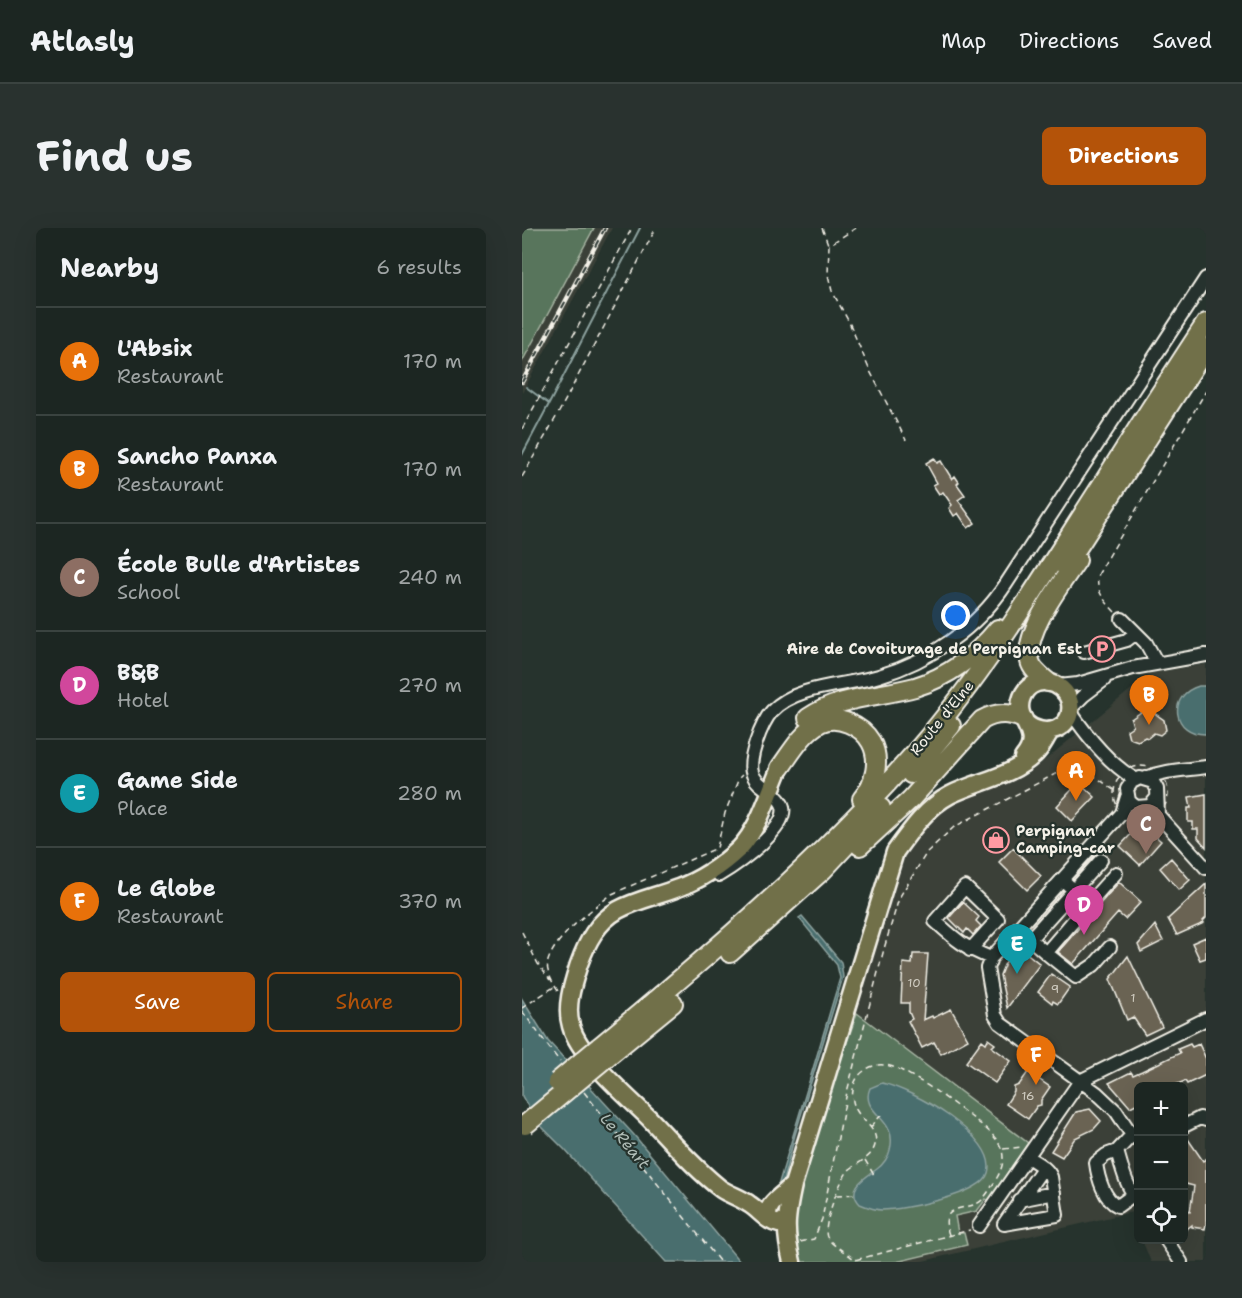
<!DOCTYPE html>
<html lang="en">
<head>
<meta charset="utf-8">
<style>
	:root { --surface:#1c2622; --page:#29322f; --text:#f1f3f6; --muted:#a0a5a5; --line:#3a4340; --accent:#b45309 }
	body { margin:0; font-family:"Shantell Sans",sans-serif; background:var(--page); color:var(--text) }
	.controls { position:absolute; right:18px; bottom:18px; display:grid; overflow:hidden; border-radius:9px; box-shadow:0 6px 24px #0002 }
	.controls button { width:54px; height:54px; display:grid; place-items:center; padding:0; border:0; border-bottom:2px solid var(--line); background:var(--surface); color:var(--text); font:30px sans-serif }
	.you { position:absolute; left:434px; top:388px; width:21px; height:21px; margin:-15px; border:4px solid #fff; border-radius:50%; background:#1a73e8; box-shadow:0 0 0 9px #1a73e833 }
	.badge { display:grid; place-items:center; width:39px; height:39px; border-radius:50%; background:var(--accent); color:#fff; font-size:20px; font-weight:700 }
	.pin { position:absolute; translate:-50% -50px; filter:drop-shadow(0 2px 3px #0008) }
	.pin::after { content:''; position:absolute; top:32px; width:21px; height:18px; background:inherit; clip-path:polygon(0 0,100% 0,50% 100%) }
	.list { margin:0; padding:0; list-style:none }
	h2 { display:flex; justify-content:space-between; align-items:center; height:78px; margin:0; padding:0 24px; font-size:26px }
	h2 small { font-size:20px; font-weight:400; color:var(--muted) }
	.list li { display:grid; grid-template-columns:39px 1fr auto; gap:18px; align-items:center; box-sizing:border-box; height:108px; padding:0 24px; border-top:2px solid var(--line) }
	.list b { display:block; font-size:22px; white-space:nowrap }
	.list p { margin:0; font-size:20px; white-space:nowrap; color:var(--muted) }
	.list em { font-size:20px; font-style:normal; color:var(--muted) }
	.actions { display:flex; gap:12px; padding:18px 24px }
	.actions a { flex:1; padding:14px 0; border:2px solid var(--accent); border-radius:9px; text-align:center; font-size:21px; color:var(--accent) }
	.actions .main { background:var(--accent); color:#fff }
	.icon { flex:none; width:33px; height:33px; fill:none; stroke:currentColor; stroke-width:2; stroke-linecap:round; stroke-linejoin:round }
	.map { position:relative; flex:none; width:684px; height:1034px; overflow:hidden; border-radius:9px }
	header { display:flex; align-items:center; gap:36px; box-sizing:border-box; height:84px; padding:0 30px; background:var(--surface); border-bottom:2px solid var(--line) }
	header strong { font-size:28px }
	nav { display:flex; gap:33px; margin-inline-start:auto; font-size:21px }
	.intro { display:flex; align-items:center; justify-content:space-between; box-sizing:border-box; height:144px; padding:0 36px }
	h1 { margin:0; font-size:42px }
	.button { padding:15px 27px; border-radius:9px; background:var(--accent); color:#fff; font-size:21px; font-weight:700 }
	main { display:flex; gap:36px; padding:0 36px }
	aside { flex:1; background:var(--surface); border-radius:9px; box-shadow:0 6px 24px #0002 }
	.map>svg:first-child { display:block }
</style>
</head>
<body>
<header>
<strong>Atlasly</strong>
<nav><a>Map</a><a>Directions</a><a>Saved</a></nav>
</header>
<div class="intro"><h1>Find us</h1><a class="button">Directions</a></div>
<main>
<aside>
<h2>Nearby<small>6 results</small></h2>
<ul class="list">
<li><span class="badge" style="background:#e8710a">A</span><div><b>L'Absix</b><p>Restaurant</p></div><em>170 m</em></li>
<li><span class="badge" style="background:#e8710a">B</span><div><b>Sancho Panxa</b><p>Restaurant</p></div><em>170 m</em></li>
<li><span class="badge" style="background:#8d6e63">C</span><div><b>École Bulle d'Artistes</b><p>School</p></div><em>240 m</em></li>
<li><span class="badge" style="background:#d1479c">D</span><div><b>B&amp;B</b><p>Hotel</p></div><em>270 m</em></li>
<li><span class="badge" style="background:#0f9aa8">E</span><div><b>Game Side</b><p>Place</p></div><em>280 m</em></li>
<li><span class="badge" style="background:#e8710a">F</span><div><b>Le Globe</b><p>Restaurant</p></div><em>370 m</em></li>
</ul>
<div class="actions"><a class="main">Save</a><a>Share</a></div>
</aside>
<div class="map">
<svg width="684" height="1034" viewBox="0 0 684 1034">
	<rect width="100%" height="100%" fill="#26332d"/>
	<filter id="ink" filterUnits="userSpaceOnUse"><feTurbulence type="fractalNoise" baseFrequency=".0167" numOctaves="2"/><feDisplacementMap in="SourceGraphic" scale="12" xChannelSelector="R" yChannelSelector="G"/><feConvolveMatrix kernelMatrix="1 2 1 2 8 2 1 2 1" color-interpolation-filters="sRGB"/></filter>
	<g filter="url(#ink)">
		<path fill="#3a4138" d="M72,0h18l-90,165v-31z
			M684,436v598h-55l-9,-22h42v-154h-46v143l-6,-17 -213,50h-116l-11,-29 111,-379 21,-29 26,-20 78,-31 123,-101z"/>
		<path fill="#59755c" stroke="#a6b3a2" stroke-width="1.5" d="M0,0h72l-72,134z
			M335,785l171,130 -39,58 -3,-2 -9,12 -22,5 3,17h6l3,12 -71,17h-96c-11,-31 -5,-55 1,-86z"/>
		<path fill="#496e6e" stroke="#8da29f" stroke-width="1.5" d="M677,458h7v48c-34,1 -39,-39 -7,-48z
			M280,688l39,46 2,15 -48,158 -13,50 -4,1 62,-208 -3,-13 -38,-47z
			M0,771l26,42 86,94 106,127h-74l-101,-112 -25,-25 -14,-22 -4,-7z
			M360,855c29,6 117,54 106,90 -6,22 -86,37 -106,37 -8,0 -15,-3 -22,-6 -15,-16 6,-27 17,-35 6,-4 12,-13 13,-19 9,-33 -31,-36 -20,-62z"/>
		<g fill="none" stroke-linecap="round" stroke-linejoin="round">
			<path stroke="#8da29f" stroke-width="2" d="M27,176l91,-176
				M0,227l27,-51 -23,-17"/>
		</g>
		<path fill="#6a6353" stroke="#f4f1e8" stroke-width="1.5" d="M412,230l3,5 4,-2 11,18 3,-3 4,6 -2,2 8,11 -7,5 17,23 -7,5 -10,-15 -4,3 -5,-8 3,-3 -9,-13 -4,2 -6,-9 4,-2 -11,-20z
			M622,482l10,3 10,7 2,10 -6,5 -6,-2 -6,5 -3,-1 -7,4 -9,-3 -2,-8 6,-4 -2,-7z
			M557,554l16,15 -23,24 -15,-15z
			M684,566v53l-8,-9v-9h-5v-7h-5v-14h3l-2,-11z
			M624,600l15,13 -21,24 -20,-19 14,-15z
			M491,620l28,28 -14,14 -28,-28z
			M649,630l19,22 -11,10 -19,-22z
			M597,654l22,20 -16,17 -7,-6 -45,51 -15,-12z
			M684,656v34l-3,3 1,2 -27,12 -9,-16z
			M441,674l16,15 -3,4 5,5 -8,9 -6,-6 -3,4 -15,-15z
			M633,697l8,16 -22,11 -3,-7z
			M684,709v21l-6,2 -8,-17z
			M497,719l21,17 -33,44 -7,-33 5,-12z
			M391,726h15l-5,66 9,-4 1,2 18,-9 17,30 -27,15 -7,-12 -12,6 -14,-27 4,-2 -3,-7v-9h-8l2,-40 9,1z
			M606,728l34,71 -17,8 -12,-18 -6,3 -17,-41z
			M529,746l19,13 -12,17 -5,-3 -1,2 -14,-11z
			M466,811l7,5 -3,3 19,14 -16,22 -29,-21 16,-22 4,3z
			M668,816l2,3 7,-3 7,15v16l-19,9 -2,-3 -12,5h-35v17l-8,4 -21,-24 22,-11 2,3 9,-4 38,-18 -2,-4z
			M506,844l22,15 -9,13v5l-4,1 -9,13 -22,-15 8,-12v-5l5,-2z
			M568,881l11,12 -7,8 -19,9 -13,19 -11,-6 25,-39z
			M666,911l15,22 3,-2v65l-1,5 -13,-2v-2l-8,6v-20l6,1 4,-26 -8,-2 -2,-3v-39z"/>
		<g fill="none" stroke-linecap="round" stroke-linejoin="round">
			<g stroke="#f4f1e8" stroke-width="16">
				<path id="minor" d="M600,391l24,24 11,20
					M562,424l43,-12 9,-7
					M537,458l19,-2 55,-16 73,-13
					M548,481l13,-13 21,-16
					M548,483c17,25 39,53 65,68
					M624,550c19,-8 39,-8 60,-11
					M605,569l-5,16 -131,145 -4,10 8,47 5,8 97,70 19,18 16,24 6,4
					M634,571l-6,7 -14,1 -7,-6 -2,-12 5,-7 8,-4 13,4 4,7 1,26
					M629,583l7,4 48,53
					M197,647c17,-10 74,-49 63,-71 -6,-13 -24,-16 -29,-29 -7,-13 9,-53 19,-64 24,-26 74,-25 107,-35 51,-15 98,-48 127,-92l200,-306
					M540,651l26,25 -42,49 30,24 18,-12 16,-18
					M566,676l28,-31
					M448,722l28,-31 -33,-32 -30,34c21,19 30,27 56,37
					M524,725l-16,-14 71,-79
					M662,898l16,-8 6,2
					M610,907l-15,16c5,17 9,36 21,49
					M595,923l-11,4 -10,8c2,15 8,37 22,43l15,-11
					M506,929c8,6 19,10 23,20l6,38 -53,9 39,-56
					M497,972l35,-7
					M457,998l101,-145 126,-62
					M644,1012l15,22"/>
			</g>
			<g stroke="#f4f1e8" stroke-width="21">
				<path id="major" d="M501,530c22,-25 -11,-37 -1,-61 9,-23 43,-18 48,6 4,27 -27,36 -44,20
					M258,540c-12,27 -20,59 -41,81 -17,16 -39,31 -61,39 -20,8 -42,12 -60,22 -21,12 -31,32 -39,54 -6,19 -14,42 -8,62 8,30 57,71 79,93 23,24 45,50 71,70 9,6 20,9 28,15 10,6 18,18 30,20l6,-4
					M247,992c-6,-15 14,-25 24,-35
					M270,1034c-8,-32 -6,-45 1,-77l102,-333c15,-21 32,-45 55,-57 28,-14 61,-18 84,-40 7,-6 11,-16 16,-23"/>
			</g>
			<g stroke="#f4f1e8" stroke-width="22">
				<path id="highway" d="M543,339l141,-219
					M526,454c-7,-6 -16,-12 -18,-21 -7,-29 32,-78 47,-101
					M286,490c32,-22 71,-21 107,-31 33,-10 62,-32 83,-58
					M258,540c11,-15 22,-35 40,-45 17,-9 42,3 51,19 10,18 4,42 -9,57
					M389,546l40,-48
					M338,618l51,-47 71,-79c14,-8 27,-8 41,-1
					M208,725l93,-83 58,-62
					M77,819c114,-94 224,-189 321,-300 71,-83 126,-176 185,-267 33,-53 67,-105 101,-157
					M85,829l66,-54"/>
			</g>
			<path stroke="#f4f1e8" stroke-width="1.5" stroke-dasharray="6 4.5" stroke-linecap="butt" d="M300,0l6,16
				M334,0l-27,17 -1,30 4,16 17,31 21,49 36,69
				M0,201l110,-201
				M0,249l37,-65 97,-184
				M593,384c-11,-12 -21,-22 -16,-39l107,-182
				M592 565a27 27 0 1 1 54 0a27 27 0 1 1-54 0Z
				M0,704l16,32 12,16
				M36,763c-5,-8 -13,-20 -10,-30 7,-24 44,-52 64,-67l105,-46 8,-35 14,-35 3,-3
				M0,780l32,-21
				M0,783l38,51
				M62,864l136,170
				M349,899l10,-12
				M481,921l19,-2
				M343,932l9,15
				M315,967l20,-1
				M427,1007c-2,-7 -5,-15 0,-21 8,-9 24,-5 33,-14 5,-6 9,-12 13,-19 20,-31 -1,-47 -25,-65 -15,-11 -29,-22 -45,-32 -18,-10 -41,-29 -61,-13 -7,5 -10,11 -11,19 -5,29 28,34 22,55 -3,13 -17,17 -26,25 -9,9 -27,56 -22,67 5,9 21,16 28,23l115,-30
				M278,1014l14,-3 8,-20 25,-127 37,-143 15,-51 28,-46 27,-25 109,-57c20,-6 35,9 51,20"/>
			<use href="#minor" stroke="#26332d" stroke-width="12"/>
			<use href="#major" stroke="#71704a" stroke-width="16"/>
			<use href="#highway" stroke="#71704a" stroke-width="18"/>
			<g stroke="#f4f1e8" stroke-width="4.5">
				<path id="rail" d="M0,154l83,-154"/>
			</g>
			<use href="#rail" stroke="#26332d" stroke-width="2" stroke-dasharray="7" stroke-linecap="butt"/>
			<g stroke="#f4f1e8" stroke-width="22" stroke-linecap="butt">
				<path id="highway-bridge" d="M35,854l42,-35
					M3,897l82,-68"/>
			</g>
			<use href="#highway-bridge" stroke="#71704a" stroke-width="18"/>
		</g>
	</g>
	<defs>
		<g id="parking-ring" transform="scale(1.35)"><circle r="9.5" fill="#26332d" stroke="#ff9aa2" stroke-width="1.5"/><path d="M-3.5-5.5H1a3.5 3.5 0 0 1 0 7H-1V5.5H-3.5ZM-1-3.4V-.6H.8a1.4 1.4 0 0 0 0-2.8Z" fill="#ff9aa2"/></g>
		<g id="shop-ring" transform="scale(1.35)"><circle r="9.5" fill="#26332d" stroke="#ff9aa2" stroke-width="1.5"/><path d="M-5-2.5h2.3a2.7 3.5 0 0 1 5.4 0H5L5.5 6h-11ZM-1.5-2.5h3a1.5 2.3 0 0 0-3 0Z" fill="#ff9aa2"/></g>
	</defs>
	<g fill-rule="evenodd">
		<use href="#parking-ring" x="580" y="421"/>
		<use href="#shop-ring" x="474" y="612"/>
	</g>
	<g text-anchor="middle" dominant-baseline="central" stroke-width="4.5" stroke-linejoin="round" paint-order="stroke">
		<g font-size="12" fill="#d2cec3">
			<text x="392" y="755">10</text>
			<text x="533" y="761">9</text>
			<text x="611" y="770">1</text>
			<text x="506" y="868">16</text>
		</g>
		<g font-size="15" font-weight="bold" fill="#f4f1e8" stroke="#26332d" text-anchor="end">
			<text x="560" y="421">Aire de Covoiturage de Perpignan Est</text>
			<text x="494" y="603" text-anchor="start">Perpignan<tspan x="494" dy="17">Camping-car</tspan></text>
		</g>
		<g font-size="15" fill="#f4f1e8" stroke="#26332d">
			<text transform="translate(420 490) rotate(-51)">Route d'Elne</text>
		</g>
		<g font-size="16" font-style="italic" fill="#b0bdb7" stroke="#26332d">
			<text transform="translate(103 913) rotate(50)">Le Réart</text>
		</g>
	</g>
</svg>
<div class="controls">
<button>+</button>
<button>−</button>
<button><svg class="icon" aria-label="locate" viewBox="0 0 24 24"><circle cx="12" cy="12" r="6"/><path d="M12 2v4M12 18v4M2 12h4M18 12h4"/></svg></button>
</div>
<div class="you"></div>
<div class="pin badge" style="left:554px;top:573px;background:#e8710a">A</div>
<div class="pin badge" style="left:627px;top:497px;background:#e8710a">B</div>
<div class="pin badge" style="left:624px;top:626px;background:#8d6e63">C</div>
<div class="pin badge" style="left:562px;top:707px;background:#d1479c">D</div>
<div class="pin badge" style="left:495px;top:746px;background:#0f9aa8">E</div>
<div class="pin badge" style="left:514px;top:857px;background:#e8710a">F</div>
</div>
</main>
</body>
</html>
